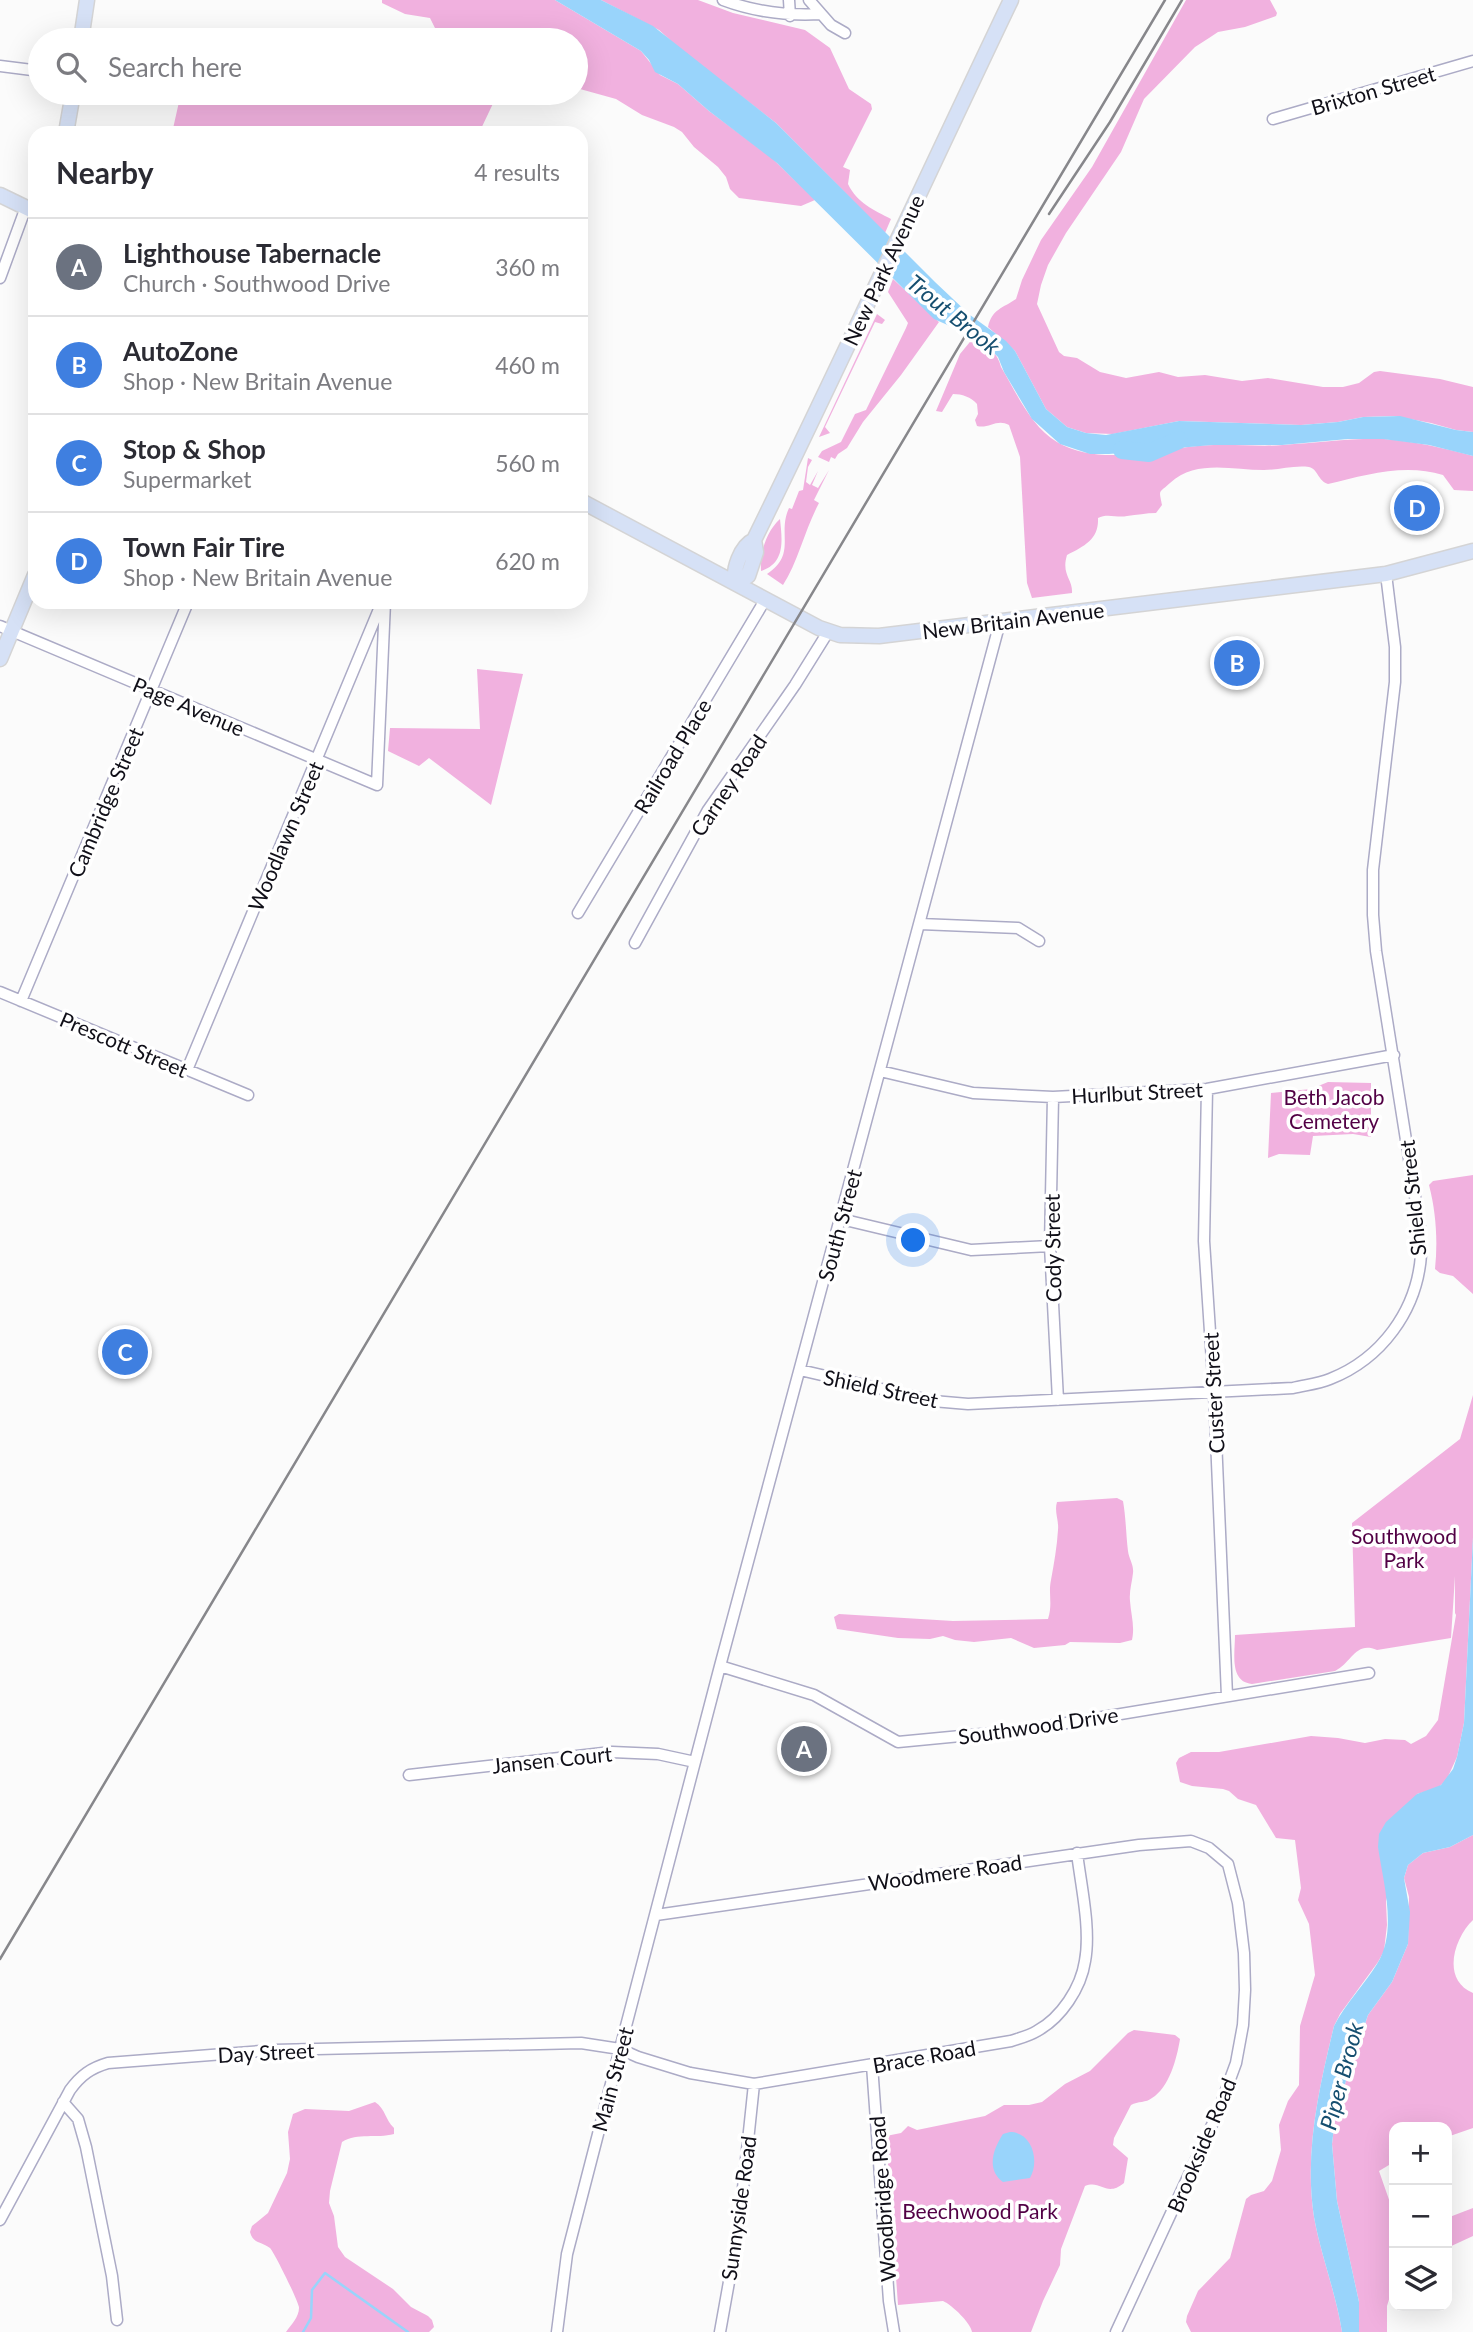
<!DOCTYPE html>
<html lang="en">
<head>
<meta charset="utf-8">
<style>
	:root { --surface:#fff; --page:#f2f2f3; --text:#2b2b33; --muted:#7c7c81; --line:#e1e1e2; --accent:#7c3aed }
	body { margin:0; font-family:Lato,sans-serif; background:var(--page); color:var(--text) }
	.controls { position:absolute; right:21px; bottom:21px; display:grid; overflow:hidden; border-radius:14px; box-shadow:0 7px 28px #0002 }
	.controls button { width:63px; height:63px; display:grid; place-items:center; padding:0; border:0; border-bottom:2px solid var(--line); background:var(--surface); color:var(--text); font:35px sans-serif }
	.you { position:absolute; left:914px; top:1241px; width:24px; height:24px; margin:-18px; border:5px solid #fff; border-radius:50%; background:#1a73e8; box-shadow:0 0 0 10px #1a73e833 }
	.badge { display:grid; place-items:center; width:46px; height:46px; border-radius:50%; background:var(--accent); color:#fff; font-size:23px; font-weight:700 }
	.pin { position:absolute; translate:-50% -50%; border:4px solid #fff; box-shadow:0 2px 7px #0006 }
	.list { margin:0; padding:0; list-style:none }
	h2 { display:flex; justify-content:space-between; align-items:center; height:91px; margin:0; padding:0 28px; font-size:30px }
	h2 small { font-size:23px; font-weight:400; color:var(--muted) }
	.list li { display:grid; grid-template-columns:46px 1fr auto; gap:21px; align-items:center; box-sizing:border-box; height:98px; padding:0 28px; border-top:2px solid var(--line) }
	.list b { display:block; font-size:26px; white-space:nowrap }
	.list p { margin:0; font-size:23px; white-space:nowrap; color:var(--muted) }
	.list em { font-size:23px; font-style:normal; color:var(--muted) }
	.icon { flex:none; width:38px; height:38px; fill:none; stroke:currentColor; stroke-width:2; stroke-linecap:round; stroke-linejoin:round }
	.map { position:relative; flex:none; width:1473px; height:2332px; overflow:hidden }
	.search { position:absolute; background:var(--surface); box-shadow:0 7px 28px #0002; left:28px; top:28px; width:560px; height:77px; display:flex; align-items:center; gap:18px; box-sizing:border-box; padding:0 24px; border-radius:38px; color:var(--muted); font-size:26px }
	.panel { position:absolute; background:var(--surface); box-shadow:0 7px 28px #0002; left:28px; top:126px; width:560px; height:483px; border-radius:21px }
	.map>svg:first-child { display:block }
</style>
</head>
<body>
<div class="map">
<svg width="1473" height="2332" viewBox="0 0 1473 2332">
	<rect width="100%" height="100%" fill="#fbfbfb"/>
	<path fill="#f1b1df" d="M382,0h173l86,51 19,24 18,9 31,27 63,47 43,42 -14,6 -62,-8 -9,-9 -4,-12 -8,-10 -24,-20 -12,-15 -8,-5 -32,-12 -26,-16 -36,-10 -4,-5v-44h-142l1,-12 -5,-10 -25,-4 -23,-11z
		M601,0h97l35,13 72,17 25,18 19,41 22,15 1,5 -29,58 7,3 -2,14c9,19 26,26 43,35l-6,14 -109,-110 -97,-75 -20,-18z
		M1186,0h84l7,13 -1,3 -31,11 -27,5 -9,6 -14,9 -51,52 -23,53 -55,81 -18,32 -7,20 -4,19 22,48 5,4 13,2 23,14 26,6 33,-6 19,5 27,-2 37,6 26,-3 55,9h20l16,-4 15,-11 6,-1 60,8 33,8v45l-17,-2 -25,-7 -37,-7 -31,1 -25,5 -37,3 -122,-4 -66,13 -27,-1 -19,-6 -21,-18 -31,-58 -27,-24c4,-18 15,-19 28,-28l6,-19 19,-40 51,-73z
		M181,93h317l-19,40h-307z
		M893,279l46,43 -38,53 -38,47 -16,26 -9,6 -3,5 -4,-2 -2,5 -11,-5 4,-6 19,-9 14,-28 11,-4 40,-82 2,-5 -20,-31z
		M877,314l8,6 -3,4 -7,-2 -50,105 5,6 -11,4z
		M974,337c12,6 24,16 27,30 15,25 30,60 56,75 46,27 108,4 157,3 23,-1 46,2 69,0 34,-2 67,-7 101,-6 30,2 60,9 89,17v35l-19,-1 -11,-15c-38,-12 -78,0 -115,9 -10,-3 -10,-15 -19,-17 -15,-2 -30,3 -45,3 -32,0 -68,-11 -94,13 -12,11 -11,6 -8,22l-6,8c-10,0 -19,2 -29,3 -10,2 -20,-3 -29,2 1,21 -13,28 -31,37 -6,20 6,24 5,38l-40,5 -5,-15 -7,-126 -11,-32c-12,-7 -20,4 -32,1l-2,-6 3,-6 -1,-10c-6,-7 -15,-10 -24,-10l-11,18 -6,-1 24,-57z
		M808,458l4,2 -4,7 -2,15 4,3 8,-14 -6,14 6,3 11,-18 -15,30 5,3c-14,26 -21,59 -36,82l-16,-11c30,-20 10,-40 22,-66l3,1 7,-18 4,-1z
		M780,519c2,20 6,44 -19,52 -1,-19 5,-39 19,-52z
		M477,669l46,5 -32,131 -62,-47 -10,8 -31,-15 2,-23 90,1z
		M1328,1082l43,1v54l-18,-3 -40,2 -3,19 -31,-1 -11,4 3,-65 40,-4z
		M1473,1175v119l-20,-18 -13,-3 -5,-4c3,-28 1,-57 -6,-84l4,-4z
		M1473,1395v142l-9,186 -7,34 -11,24 -10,8 -19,5 -31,107 1,24 -3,26 -6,11 -38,52 -6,12c-15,62 -30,127 -20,191 7,39 22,76 28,115h-151l-5,-10 1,-6 11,-25 32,-33 16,-59 5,-4 13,-4 8,-10 9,-31 -2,-25 9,-24 11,-16 1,-59 15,-51 -6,-51 -11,-24 3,-12 -6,-48 -19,-2 -20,-33 -18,-6 -9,-8 -6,-2 -31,-3 -12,-4 -4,-19 3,-5 12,-6h28l92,-16 27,2 27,5 20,-4 20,1 6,4 15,-8 12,-16 18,-105 -1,-2v-37l-4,62 -74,12c-22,-9 -25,13 -42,21l-83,13c-23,-2 -17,-31 -17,-49l120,-8 -3,-104 108,-84z
		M1117,1498l6,3c3,17 3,34 5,50 1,8 6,14 5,22 -1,10 -4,18 -3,28 1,14 5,25 2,39l-12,3 -50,-1 -5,3 -31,3 -23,-10 -37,4 -19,-2 -12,-4 -13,3 -32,-1 -61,-9 -3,-12 5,-3 114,7 95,-2c5,-16 0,-25 3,-39 3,-17 6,-33 7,-50 1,-10 -4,-18 -1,-28z
		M1473,1835v85c-19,18 -32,60 0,73v135l-26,9v-10h-53v35l-15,9 15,43v69l-7,23v26h-28v-30l-22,-101 -5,-57 4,-33 32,-96 24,-33 16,-38 1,-47 -5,-19 4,-13 15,-12 27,-6z
		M1134,2030l41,5 5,4c-3,19 -11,49 -28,59 -6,5 -14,3 -21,7l-17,33 -1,7 15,13 -4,25c-18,15 -23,-4 -39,3l-24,63 -1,16 -17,36 -12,31h-59c-1,-9 -20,-27 -29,-31l-45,4 -12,-169 15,-3 7,-7 9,4 68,-14 19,-11h25l13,-3 23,-18 25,-13 38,-38z
		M375,2102c11,7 10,18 19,26v6c-18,5 -36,-2 -52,8l-12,49 -1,12 5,13 4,31 7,10 48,32 18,18 17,9 4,4 2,7 -5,5h-143c5,-7 13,-15 13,-24 1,-4 -26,-58 -29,-60 -9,-7 -17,-4 -20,-16l2,-6 16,-13 19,-40 3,-14 -2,-27 5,-18 12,-5 44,2z
		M1473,2208v28l-26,12v-30z"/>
	<path fill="#99d4fb" d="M555,0h46l52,26 123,97 159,159 35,33 36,26 9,10 31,58 21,18 19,6 20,2 73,-14 122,4 37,-3 25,-5 37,-1 56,14 17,2v24l-44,-11 -46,-6h-35l-66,6h-70l-103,9h-19l-30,-10 -28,-25 -28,-47 -6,-15 -7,-7 -14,-12 -43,-19 -157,-156 -68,-52 -31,-27 -23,-12 -6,-12 -8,-9z
		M1473,1537v298l-23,12 -27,6 -15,12 -4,13 6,34 -2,32 -16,38 -24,33 -32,96 -4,33 5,57 22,101v30h-17c-6,-39 -21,-76 -28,-115 -10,-64 5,-129 20,-191 12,-23 30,-41 43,-62 21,-33 6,-82 1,-117l1,-13 7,-12 31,-28 24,-9 12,-16 4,-12 7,-34z
		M1010,2132c22,0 30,29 20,46l-27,4c-17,-12 -10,-33 0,-48z"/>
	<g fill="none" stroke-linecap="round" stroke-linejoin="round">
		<path stroke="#99d4fb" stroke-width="2.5" d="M303,2332l8,-14 1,-28 13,-17 83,59"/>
		<path stroke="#99d4fb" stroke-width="18" d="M1122,450l27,3 30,-13"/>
		<g stroke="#acabc6" stroke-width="13">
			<path id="minor" d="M723,0c32,12 63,16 98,14
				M789,0l1,16
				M809,0l22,25 14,8
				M0,66l40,5
				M1273,119l200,-58
				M0,278l26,-71
				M0,626l377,159 8,-183
				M578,913l187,-313
				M920,924l98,4 21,13
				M635,943l73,-133 87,-125 33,-53
				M0,992l248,103
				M21,1001l167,-399
				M187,1070l195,-468
				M880,1071l93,22 80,4 154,-8 187,-34
				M1207,1089l-3,152 10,151 13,304
				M1053,1097l-3,149 8,154
				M841,1219l130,31 79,-4
				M800,1370l133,31 35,3 325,-16c12,-3 25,-4 37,-9 51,-20 87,-68 91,-124 1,-9 -1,-18 -1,-27l-44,-277 -3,-36v-45l22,-188v-35l-9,-73
				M720,1666l94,29 84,47 126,-12 345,-57
				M409,1775l203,-23 46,2 37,8
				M656,1915l483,-70 52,-4 18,7 19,16 10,39 6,50 1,37 -2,35 -7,38 -18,49 -102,220
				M872,2065l17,236 5,31
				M63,2102l15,17 8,28 26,129 5,44
				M0,2220l70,-130c11,-15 21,-22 38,-27l166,-13 307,-7 39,6 18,8 52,16 64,11 257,-43c9,-3 18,-5 26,-10 24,-13 44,-43 48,-70 6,-32 -4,-75 -8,-108
				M557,2332l10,-78 53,-205 100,-383 280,-1044
				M720,2332l19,-106 15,-142"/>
		</g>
		<g stroke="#d4d4d5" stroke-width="17">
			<path id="major" d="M81,40l6,-40
				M66,133l7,-40
				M0,195l35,17
				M581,501l238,127 21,7 39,1 507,-62 87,-23
				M736,583c-4,-13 5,-37 18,-43 88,-179 171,-360 257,-540
				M736,583l12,-7 8,-24 -2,-12
				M0,659l35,-84"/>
		</g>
		<use href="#minor" stroke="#fff" stroke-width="10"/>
		<use href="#major" stroke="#d6e1f6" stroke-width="14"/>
		<path stroke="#87878b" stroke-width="2.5" d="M1049,214l61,-92 72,-122
			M0,1959l1165,-1959"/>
	</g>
	<g text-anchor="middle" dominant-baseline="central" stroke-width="7" stroke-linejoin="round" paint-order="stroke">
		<g font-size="21" fill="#100f18" stroke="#fff">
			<text transform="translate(1373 90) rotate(-16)">Brixton Street</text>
			<text transform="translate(883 270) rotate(-65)">New Park Avenue</text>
			<text transform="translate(1013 620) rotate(-7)">New Britain Avenue</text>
			<text transform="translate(189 706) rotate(23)">Page Avenue</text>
			<text transform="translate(672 756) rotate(-59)">Railroad Place</text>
			<text transform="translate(728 785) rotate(-56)">Carney Road</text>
			<text transform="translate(105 802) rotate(-67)">Cambridge Street</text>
			<text transform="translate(285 836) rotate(-67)">Woodlawn Street</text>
			<text transform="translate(124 1044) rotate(23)">Prescott Street</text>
			<text transform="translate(1137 1092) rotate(-3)">Hurlbut Street</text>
			<text transform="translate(1412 1198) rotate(-96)">Shield Street</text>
			<text transform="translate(839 1225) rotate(-75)">South Street</text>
			<text transform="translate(1052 1248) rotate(-91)">Cody Street</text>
			<text transform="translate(881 1388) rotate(12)">Shield Street</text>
			<text transform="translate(1213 1393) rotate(-93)">Custer Street</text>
			<text transform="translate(1038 1725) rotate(-8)">Southwood Drive</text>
			<text transform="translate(552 1759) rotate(-6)">Jansen Court</text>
			<text transform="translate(945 1872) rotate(-8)">Woodmere Road</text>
			<text transform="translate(266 2052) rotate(-3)">Day Street</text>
			<text transform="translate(924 2056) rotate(-10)">Brace Road</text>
			<text transform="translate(612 2079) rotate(-75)">Main Street</text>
			<text transform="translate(1201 2145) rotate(-67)">Brookside Road</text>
			<text transform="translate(882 2199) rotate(-94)">Woodbridge Road</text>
			<text transform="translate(738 2208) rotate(-82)">Sunnyside Road</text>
		</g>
		<g font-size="21" fill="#520045" stroke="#fff">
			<text x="1334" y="1096">Beth Jacob<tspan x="1334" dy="24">Cemetery</tspan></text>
			<text x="1404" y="1535">Southwood<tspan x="1404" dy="24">Park</tspan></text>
			<text x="980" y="2210">Beechwood Park</text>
		</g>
		<g font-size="23" font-style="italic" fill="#164f70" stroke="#fff">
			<text transform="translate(954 314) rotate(39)">Trout Brook</text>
			<text transform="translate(1341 2076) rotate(-75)">Piper Brook</text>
		</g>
	</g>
</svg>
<div class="controls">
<button>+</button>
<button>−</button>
<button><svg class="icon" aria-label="layers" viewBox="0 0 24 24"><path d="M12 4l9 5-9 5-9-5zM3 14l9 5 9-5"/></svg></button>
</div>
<div class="you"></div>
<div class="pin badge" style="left:804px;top:1749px;background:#6b7280">A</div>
<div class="pin badge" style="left:1237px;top:663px;background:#3f7fe0">B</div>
<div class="pin badge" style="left:125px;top:1352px;background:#3f7fe0">C</div>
<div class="pin badge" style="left:1417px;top:508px;background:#3f7fe0">D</div>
<div class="search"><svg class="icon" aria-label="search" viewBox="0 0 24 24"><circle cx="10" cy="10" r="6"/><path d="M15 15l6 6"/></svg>Search here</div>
<section class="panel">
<h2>Nearby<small>4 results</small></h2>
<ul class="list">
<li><span class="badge" style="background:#6b7280">A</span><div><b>Lighthouse Tabernacle</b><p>Church · Southwood Drive</p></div><em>360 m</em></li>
<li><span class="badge" style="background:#3f7fe0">B</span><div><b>AutoZone</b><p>Shop · New Britain Avenue</p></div><em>460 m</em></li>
<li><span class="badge" style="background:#3f7fe0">C</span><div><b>Stop &amp; Shop</b><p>Supermarket</p></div><em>560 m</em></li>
<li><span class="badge" style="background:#3f7fe0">D</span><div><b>Town Fair Tire</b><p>Shop · New Britain Avenue</p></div><em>620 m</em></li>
</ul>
</section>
</div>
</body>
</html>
